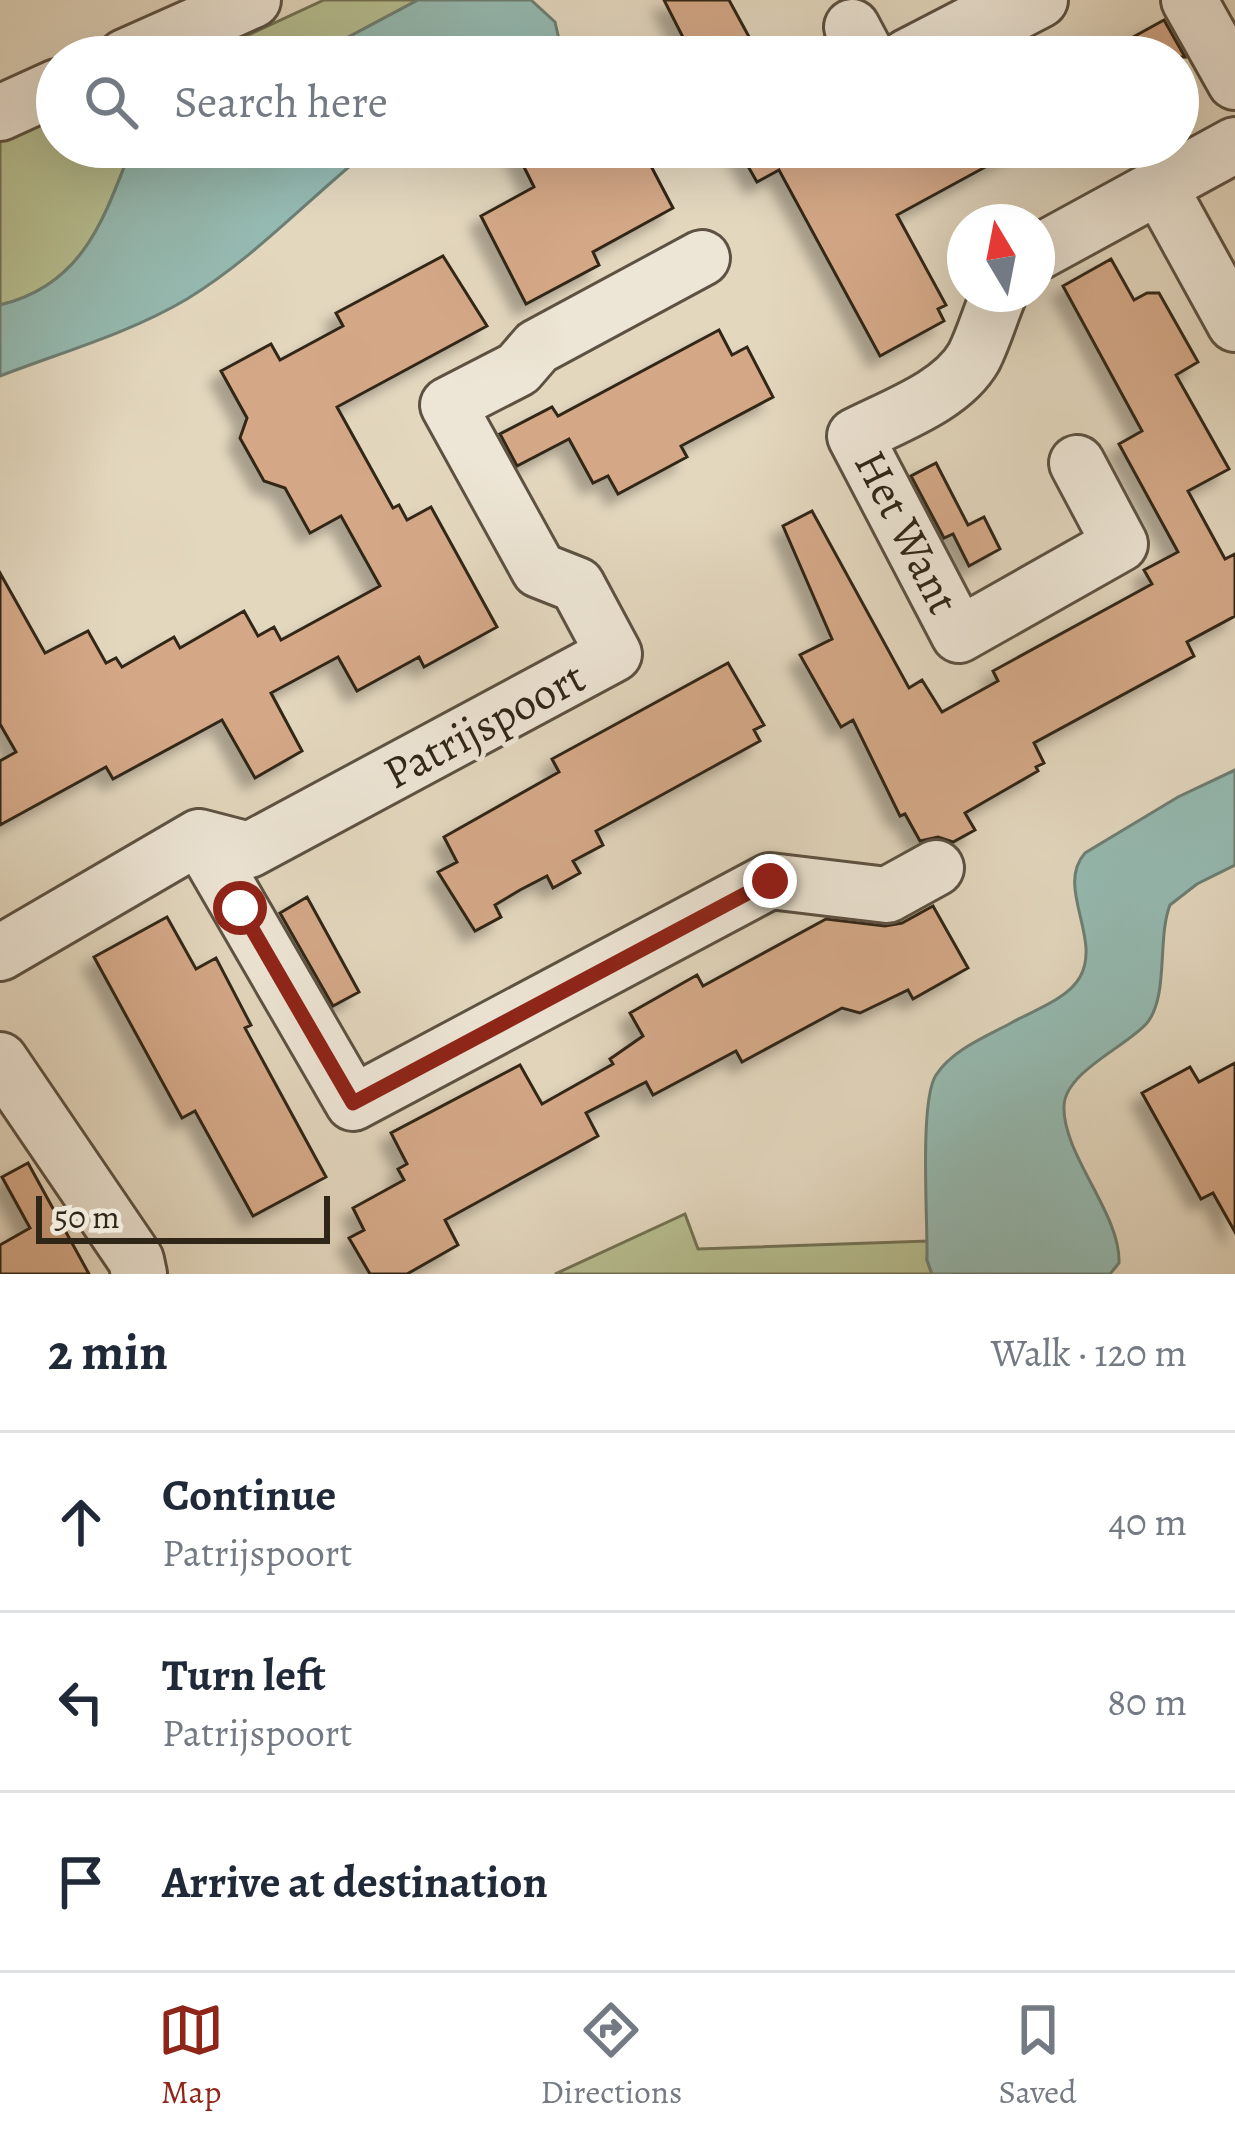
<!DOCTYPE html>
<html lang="en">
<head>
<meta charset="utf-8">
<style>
	:root { --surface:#fff; --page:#f6f6f7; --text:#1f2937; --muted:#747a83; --line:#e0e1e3; --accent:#8f2418 }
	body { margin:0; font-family:Alegreya,serif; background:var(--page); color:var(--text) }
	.compass { position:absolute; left:947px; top:204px; width:108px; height:108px; border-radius:50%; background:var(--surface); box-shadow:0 12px 48px #0002; rotate:350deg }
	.scale { position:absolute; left:36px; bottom:30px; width:294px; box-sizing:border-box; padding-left:12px; border:6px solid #302618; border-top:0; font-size:33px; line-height:42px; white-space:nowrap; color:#302618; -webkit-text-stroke:9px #ede5d5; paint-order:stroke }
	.stop { position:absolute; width:36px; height:36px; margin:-27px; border:9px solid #8f2418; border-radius:50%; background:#fff }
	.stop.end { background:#8f2418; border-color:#fff; box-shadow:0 3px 12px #0008 }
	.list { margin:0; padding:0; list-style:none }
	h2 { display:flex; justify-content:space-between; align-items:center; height:156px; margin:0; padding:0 48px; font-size:51px }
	h2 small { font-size:39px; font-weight:400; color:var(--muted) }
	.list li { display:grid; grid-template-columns:78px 1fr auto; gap:36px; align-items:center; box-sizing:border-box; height:180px; padding:0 48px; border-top:3px solid var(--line) }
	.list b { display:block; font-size:45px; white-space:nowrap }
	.list p { margin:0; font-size:39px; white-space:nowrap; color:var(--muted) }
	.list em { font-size:39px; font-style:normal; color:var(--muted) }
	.icon { flex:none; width:66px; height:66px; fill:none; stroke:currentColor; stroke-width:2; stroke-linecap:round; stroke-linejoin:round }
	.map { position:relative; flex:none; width:1235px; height:1274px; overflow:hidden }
	.search { position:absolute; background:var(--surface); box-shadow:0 12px 48px #0002; left:36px; right:36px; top:36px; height:132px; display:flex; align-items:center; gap:30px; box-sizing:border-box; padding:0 42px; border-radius:66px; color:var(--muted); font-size:45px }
	.sheet { height:696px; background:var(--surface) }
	nav { display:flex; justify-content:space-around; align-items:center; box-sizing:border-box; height:168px; border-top:3px solid var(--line); background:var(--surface); font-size:33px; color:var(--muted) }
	nav a { display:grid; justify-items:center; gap:6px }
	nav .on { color:var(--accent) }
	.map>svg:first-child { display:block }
</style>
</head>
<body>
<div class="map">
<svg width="1235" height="1274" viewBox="0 0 1235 1274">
	<defs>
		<filter id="shadow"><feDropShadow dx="-11" dy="11" stdDeviation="6" flood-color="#0004"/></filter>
	</defs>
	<rect width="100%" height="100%" fill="#e3d7be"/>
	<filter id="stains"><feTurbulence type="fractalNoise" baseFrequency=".00167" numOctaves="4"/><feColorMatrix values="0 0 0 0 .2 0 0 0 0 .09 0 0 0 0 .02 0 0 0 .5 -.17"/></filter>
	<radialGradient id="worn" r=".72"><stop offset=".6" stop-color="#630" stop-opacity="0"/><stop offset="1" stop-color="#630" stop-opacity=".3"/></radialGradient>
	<path fill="#b6be90" stroke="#737254" stroke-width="3" d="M324,0h94l-107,57h-110z
		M57,115v32h75c-28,71 -48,138 -132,158v-165z
		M685,1214l13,35 230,-8 -1,19 5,14h-377z"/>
	<path fill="#95bab1" stroke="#6d7f74" stroke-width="3" d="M418,0h113l24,22 8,35h-252z
		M132,147h241c-62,49 -117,110 -186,152 -57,34 -125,53 -187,77v-71c84,-20 104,-87 132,-158z
		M1235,770v95l-38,19 -27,21c-13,33 -1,91 -23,118 -21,24 -82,49 -83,83 -2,48 57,108 55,157l-9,11h-178l-5,-14c1,-37 -8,-159 9,-185 16,-25 49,-38 75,-52 21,-12 57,-24 69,-46 22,-39 -25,-90 5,-124l93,-56z"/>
	<path fill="#d4a887" stroke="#302618" stroke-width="3" filter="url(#shadow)" d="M664,0h65l31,57h-67z
		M1164,20l21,37h-88z
		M514,147h127l32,61 -80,44 6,13 -73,39 -45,-88 53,-29z
		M737,147h285l-125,68 49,90 -8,4 6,12 -64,35 -101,-186 -22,12z
		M443,256l44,70 -150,81 56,101 6,-3 8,15 24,-13 66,120 -73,40 -5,-10 -62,34 -19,-34 -67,36 31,58 -47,27 -33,-58 -109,59 -7,-12 -106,58v-64l16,-9 -16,-28v-151l45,80 43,-22 18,32 10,-5 6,9 52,-30 6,11 64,-37 14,25 16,-9 7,13 99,-54 -39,-70 -31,17 -25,-45 -21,-7 -24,-43 7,-20 -26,-47 50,-27 9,16 63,-34 -7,-13z
		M1111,259l23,41 13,-7h12l39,69 -22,13 53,94 -41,22 37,68 10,-5v62l-48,26 7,14 -160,87 10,20 -8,4 2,4 -73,42 10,17 -22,12 -15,-5 -18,4 -15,-27 -5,2 -47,-96 -12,7 -41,-72 32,-16 -49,-113 29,-15 97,177 13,-8 20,32 56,-31 -5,-10 159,-87 -8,-14 34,-18 -59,-108 23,-13 -79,-145z
		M719,330l13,25 15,-8 26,50 -92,49 6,11 -69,37 -10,-18 -15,7 -24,-44 -52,27 -17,-32 52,-27 6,9z
		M936,463l32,62 16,-8 16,32 -31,17 -16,-32 -9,4 -33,-62z
		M728,663l36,62 -10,5 6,11 -164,90 7,14 -30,16 7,12 -27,15 -6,-12 -27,14 -25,15 6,12 -26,14 -37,-59 19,-10 -13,-25 115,-65 -7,-13z
		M307,897l52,95 -26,14 -53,-93z
		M933,906l35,62 -55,31 -5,-9 -48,23 -18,-5 -100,54 -6,-11 -83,44 -7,-13 -60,31 12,23 -153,84 13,25 -51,29h-37l-21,-36 15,-8 -11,-22 51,-28 -6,-11 9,-5 -16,-31 129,-68 22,39 71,-40 -3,-5 33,-23 -13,-23 67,-38 6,11 123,-67 59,7 17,-3z
		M167,917l29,52 20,-11 35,67 -6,3 81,149 -73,39 -58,-105 -13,7 -88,-161z
		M1235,1063v169l-22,-39 -12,6 -59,-106 48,-26 9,15z
		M28,1163l61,111h-89v-29l30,-17 -28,-51z"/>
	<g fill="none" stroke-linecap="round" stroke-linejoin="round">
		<g stroke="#5d5242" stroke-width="60">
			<path id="minor" d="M1189,0l46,82
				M852,27l16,30
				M125,57l128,-57
				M907,57l81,-42 27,-2 25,-13
				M0,113l57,-26
				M1159,186l76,138
				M1037,253l198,-108
				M999,294c-9,21 -15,43 -25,63 -22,39 -80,59 -119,79l104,199 161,-91 -43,-81
				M199,837l154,266 417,-222 117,14 49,-27
				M0,953l199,-116 50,13 365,-196 -37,-69 -38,-15 -91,-165 70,-36 19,-22 165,-89
				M0,1060l136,200 3,14"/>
		</g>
		<use href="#minor" stroke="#ede5d5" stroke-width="54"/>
	</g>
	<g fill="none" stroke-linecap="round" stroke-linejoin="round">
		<path stroke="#8f2418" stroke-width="15" d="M240,908l113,195 417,-222"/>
	</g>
	<g text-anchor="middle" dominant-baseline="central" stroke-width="10" stroke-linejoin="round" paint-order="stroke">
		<g font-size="45" fill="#302618" stroke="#ede5d5">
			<text transform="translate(907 532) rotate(63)">Het Want</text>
			<text transform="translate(484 725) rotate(-28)">Patrijspoort</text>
		</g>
	</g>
	<rect width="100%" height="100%" filter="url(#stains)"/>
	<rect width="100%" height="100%" fill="url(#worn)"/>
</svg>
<svg class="compass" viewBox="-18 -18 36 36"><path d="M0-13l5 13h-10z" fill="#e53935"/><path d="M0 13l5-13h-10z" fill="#747a83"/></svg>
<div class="scale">50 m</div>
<div class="stop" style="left:240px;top:908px"></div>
<div class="stop end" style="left:770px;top:881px"></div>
<div class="search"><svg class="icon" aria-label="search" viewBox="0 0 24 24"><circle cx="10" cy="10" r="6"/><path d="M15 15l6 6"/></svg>Search here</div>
</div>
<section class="sheet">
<h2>2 min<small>Walk · 120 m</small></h2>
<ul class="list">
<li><svg class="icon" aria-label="ahead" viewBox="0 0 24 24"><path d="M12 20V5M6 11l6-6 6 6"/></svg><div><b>Continue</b><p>Patrijspoort</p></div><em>40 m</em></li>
<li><svg class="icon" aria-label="left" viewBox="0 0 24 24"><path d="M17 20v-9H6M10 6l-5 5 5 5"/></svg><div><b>Turn left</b><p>Patrijspoort</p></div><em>80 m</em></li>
<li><svg class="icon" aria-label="arrive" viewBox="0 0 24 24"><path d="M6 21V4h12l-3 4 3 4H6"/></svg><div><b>Arrive at destination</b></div></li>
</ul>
</section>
<nav>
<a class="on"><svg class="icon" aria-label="map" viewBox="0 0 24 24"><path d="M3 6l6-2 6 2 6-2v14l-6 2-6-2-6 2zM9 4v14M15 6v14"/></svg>Map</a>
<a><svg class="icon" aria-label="directions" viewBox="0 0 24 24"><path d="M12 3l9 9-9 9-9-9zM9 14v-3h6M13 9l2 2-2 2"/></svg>Directions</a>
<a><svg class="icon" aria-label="saved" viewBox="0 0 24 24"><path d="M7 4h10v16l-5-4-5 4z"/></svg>Saved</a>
</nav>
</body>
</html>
